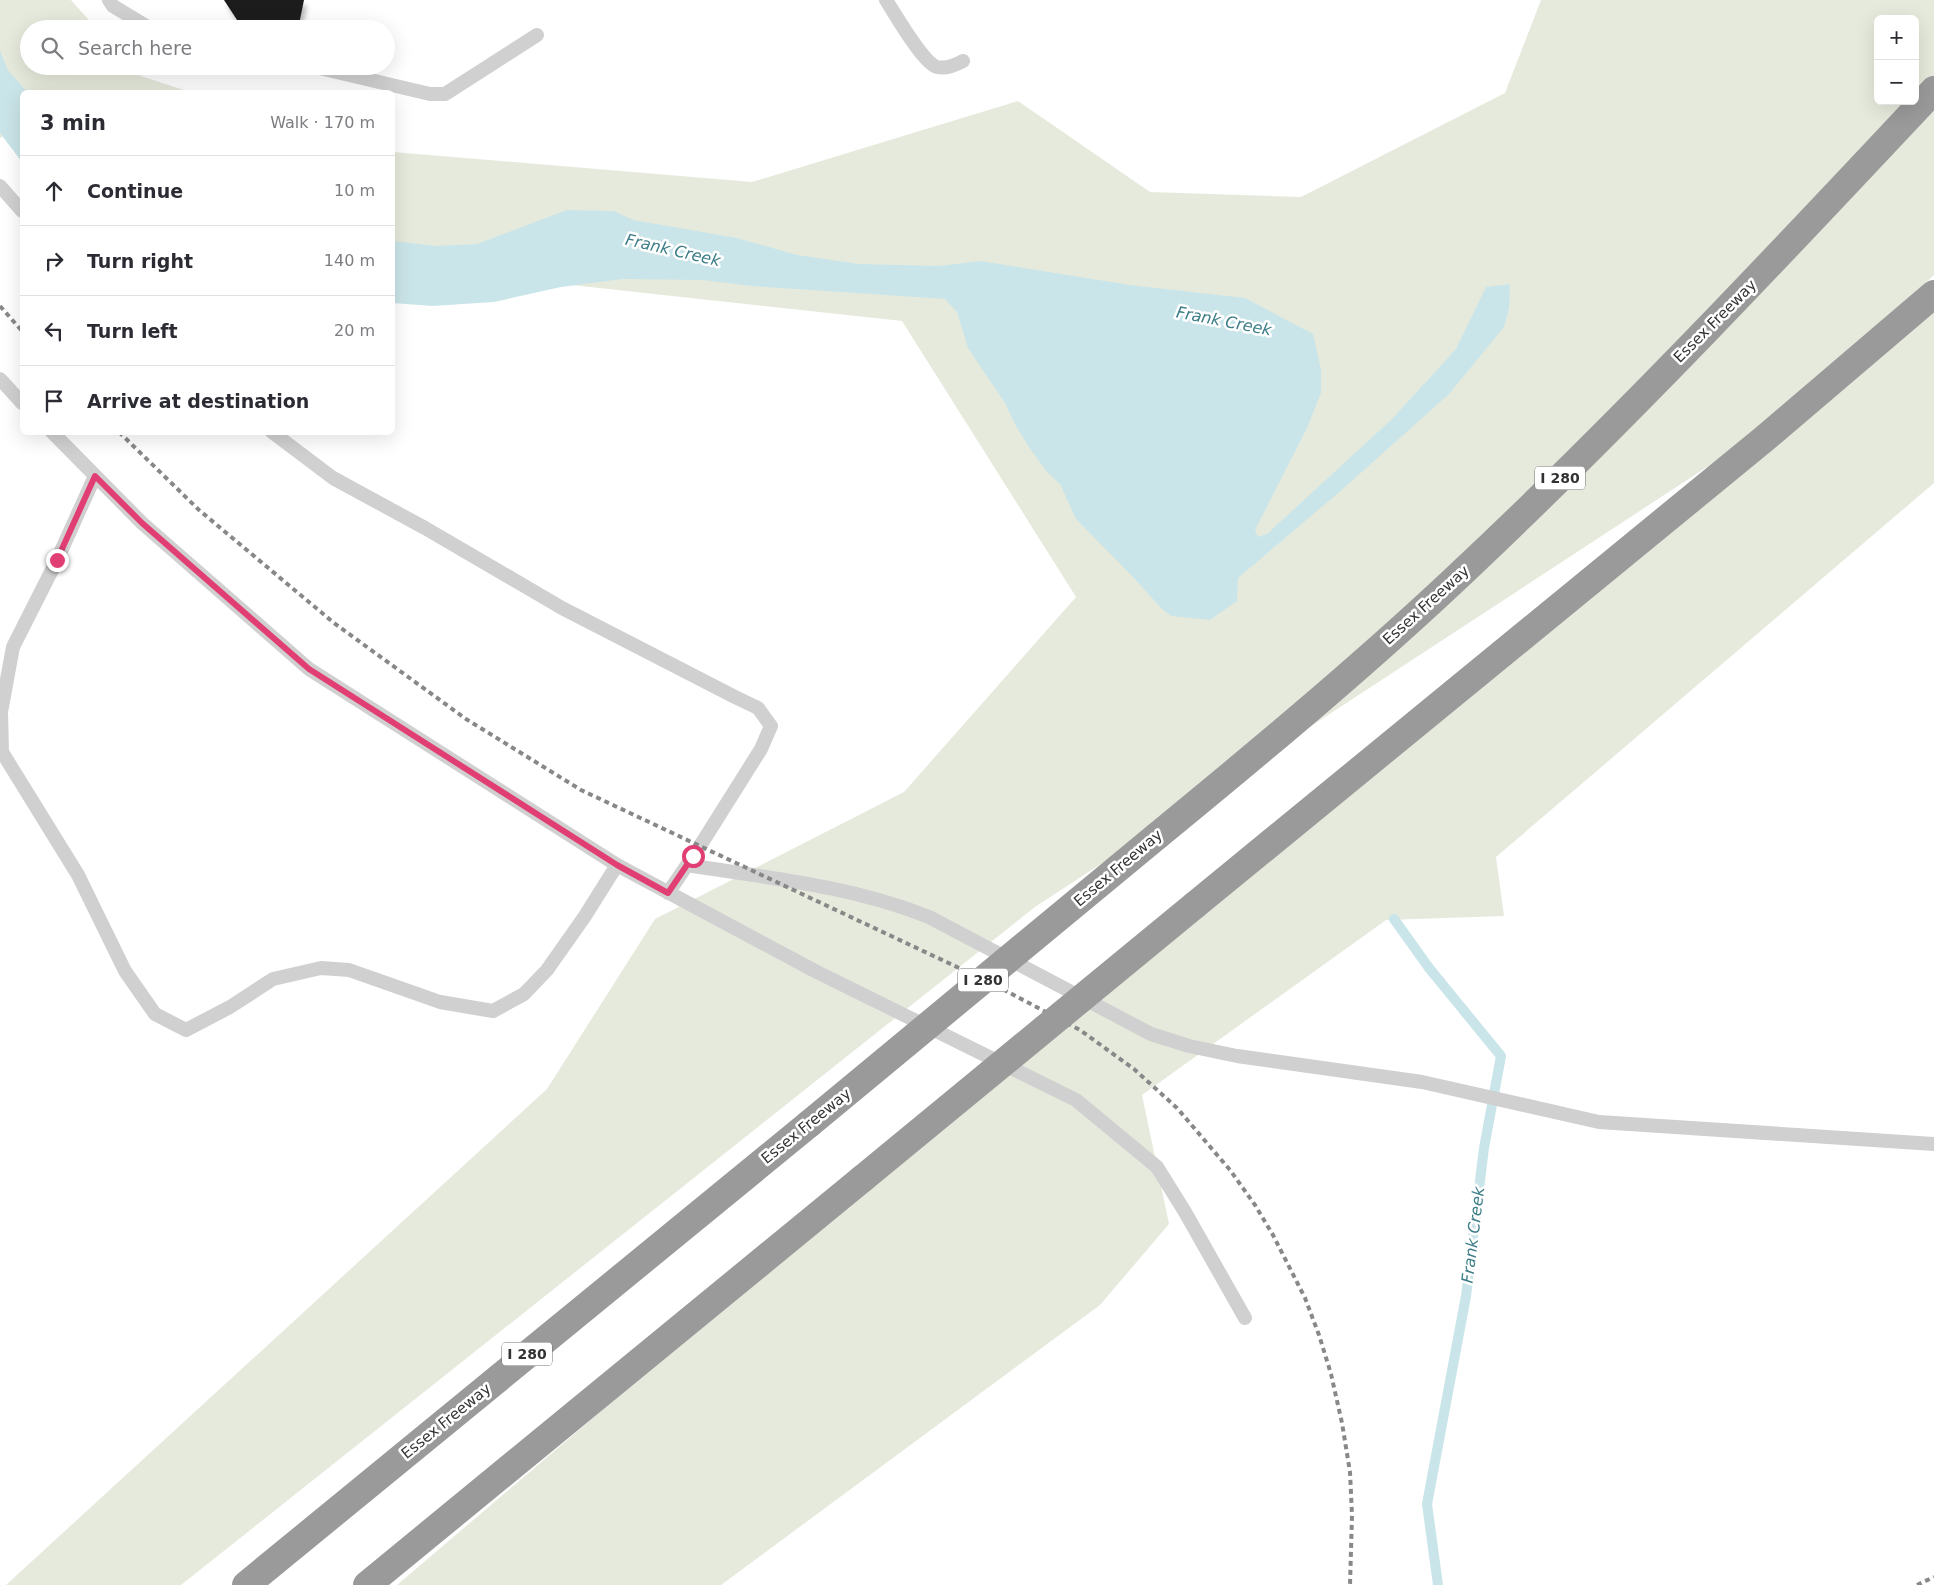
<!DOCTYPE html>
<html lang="en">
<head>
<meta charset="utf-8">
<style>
	:root { --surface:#fff; --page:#f7f7f7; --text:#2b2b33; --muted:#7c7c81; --line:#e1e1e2 }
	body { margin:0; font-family:"DejaVu Sans",sans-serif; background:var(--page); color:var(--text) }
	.controls { position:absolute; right:15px; top:15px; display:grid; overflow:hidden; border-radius:8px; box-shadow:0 5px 20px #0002 }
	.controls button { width:45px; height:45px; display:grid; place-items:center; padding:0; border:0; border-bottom:1px solid var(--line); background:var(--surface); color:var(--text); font:25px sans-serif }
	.stop { position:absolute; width:15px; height:15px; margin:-11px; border:4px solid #e13e73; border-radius:50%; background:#fff }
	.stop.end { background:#e13e73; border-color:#fff; box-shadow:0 1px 5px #0008 }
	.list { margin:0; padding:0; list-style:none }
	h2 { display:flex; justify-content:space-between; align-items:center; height:65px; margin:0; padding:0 20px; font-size:21px }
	h2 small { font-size:16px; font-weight:400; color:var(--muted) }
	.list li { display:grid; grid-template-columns:32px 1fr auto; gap:15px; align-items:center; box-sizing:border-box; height:70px; padding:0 20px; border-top:1px solid var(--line) }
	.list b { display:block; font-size:19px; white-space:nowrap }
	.list em { font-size:16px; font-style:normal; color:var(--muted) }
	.icon { flex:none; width:28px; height:28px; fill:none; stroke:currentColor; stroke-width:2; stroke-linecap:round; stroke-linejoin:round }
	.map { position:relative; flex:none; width:1934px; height:1585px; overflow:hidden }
	.search { position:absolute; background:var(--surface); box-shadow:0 5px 20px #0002; left:20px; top:20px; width:375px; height:55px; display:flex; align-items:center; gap:12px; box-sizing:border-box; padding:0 18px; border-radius:28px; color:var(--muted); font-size:19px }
	.panel { position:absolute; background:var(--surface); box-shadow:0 5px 20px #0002; left:20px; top:90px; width:375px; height:345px; border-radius:8px }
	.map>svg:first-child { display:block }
</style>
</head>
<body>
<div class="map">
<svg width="1934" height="1585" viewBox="0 0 1934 1585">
	<defs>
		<filter id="shadow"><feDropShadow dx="3" dy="5.5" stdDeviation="2.5" flood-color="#0004"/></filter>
	</defs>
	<rect width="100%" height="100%" fill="#fff"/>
	<path fill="#e6eadc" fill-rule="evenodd" d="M0,0h71l26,29h-68v37h103l9,10 49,16h-168l-20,45 -2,1z
		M1541,0h393v275l-166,152 -733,480 -854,678h-175l541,-496 108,-170 249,-127 172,-195 -174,-276 -358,-39 -151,15v-145l359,30 266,-81 132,91 151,5 204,-104zM1878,19h37v82h-37z
		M1934,294v189l-438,374 8,59 -118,4 -244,175 27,129 -69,81 -379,280h-324l798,-680z"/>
	<path fill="#cae5e9" d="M0,51l8,19 19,22h-5v70l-22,-29z
		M567,210l47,1 19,9 104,18 60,17 62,9 80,2 41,-5 150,24 115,13 68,36 8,35v24l-14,35 -52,102 3,7 9,-3 125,-115 64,-70 30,-62 24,-3 -1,24 -5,19 -55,67 -105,94 -106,90 -1,23 -27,19 -39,-4 -10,-8 -28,-31 -57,-58 -16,-35 -13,-12 -16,-22 -14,-22 -12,-25 -37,-55 -11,-36 -12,-13 -193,-13 -50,-6 -80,-1 -61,8 -67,15 -62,4 -39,-3v-62l42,5 42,-2z"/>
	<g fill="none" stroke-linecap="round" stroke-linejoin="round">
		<path stroke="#cae5e9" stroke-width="10" d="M1394,919l35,49 72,88 -17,92 -18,148 -39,208 11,81"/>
	</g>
	<path fill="#1a1a1a" filter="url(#shadow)" d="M224,0h80l-6,29h-55z"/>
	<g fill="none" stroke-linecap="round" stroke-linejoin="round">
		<path stroke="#d0d0d0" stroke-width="14" d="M109,0l4,6 38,23
			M886,0c9,14 37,63 51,67 10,2 18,-2 26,-6
			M311,66l119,28h15l92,-59
			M0,186l22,25
			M0,379l22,24
			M52,432l90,91 167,146 308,196 198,106 261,129 81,67 28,45 60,106
			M272,432l61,46 92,50 137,80 173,89 23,11 13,18 -10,23 -61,97 -32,47
			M95,476l-38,84 -44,87 -12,65 1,40 76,123 47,96 30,43 31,16 44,-23 43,-28 48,-11 28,2 91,32 53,9 31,-17 23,-24 38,-54 32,-51
			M687,865c83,13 164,21 242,52l222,117 38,12 48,10 185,26 177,40 335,22"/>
		<path stroke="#9a9a9a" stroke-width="28" d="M1157,836c106,-87 212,-175 312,-270 161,-152 313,-314 465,-476
			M1195,905l569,-466 170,-145
			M246,1585l563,-461
			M367,1585l495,-406"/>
		<path stroke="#888" stroke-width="4" stroke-dasharray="5 4" stroke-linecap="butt" d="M0,306l22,25
			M119,432l80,78 135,113 132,96 115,71 410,193 89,47 54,39 43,39 53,62 25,35 18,30 32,63 14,37 12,39 11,49 8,49 2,43 -2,70
			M1917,1585l17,-8"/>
		<path stroke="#9a9a9a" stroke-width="28" d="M809,1124l348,-288
			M862,1179l333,-274"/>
	</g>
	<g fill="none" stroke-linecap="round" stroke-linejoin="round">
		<path stroke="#e13e73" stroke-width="6" d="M57,560l38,-84 47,47 167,146 308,196 51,28 25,-37"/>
	</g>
	<g text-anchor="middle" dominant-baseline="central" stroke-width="5" stroke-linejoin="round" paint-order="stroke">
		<g fill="#fff" stroke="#707070" stroke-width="1">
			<rect x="1535" y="466.5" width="50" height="23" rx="4"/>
			<rect x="958" y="968.5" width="50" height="23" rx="4"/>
			<rect x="502" y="1342.5" width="50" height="23" rx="4"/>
		</g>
		<g font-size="14" font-weight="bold" fill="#333">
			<text x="1560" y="478">I 280</text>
			<text x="983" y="980">I 280</text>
			<text x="527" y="1354">I 280</text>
		</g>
		<g font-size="15" fill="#333" stroke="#fff">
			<text transform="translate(1715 321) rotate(-45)">Essex Freeway</text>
			<text transform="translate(1426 605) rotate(-42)">Essex Freeway</text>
			<text transform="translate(1118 868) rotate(-40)">Essex Freeway</text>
			<text transform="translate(806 1126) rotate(-39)">Essex Freeway</text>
			<text transform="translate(446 1421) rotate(-39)">Essex Freeway</text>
		</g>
		<g font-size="16" font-style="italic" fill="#3c7d87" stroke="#fff">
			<text transform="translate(673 250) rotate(13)">Frank Creek</text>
			<text transform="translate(1224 321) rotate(11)">Frank Creek</text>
			<text transform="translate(1473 1235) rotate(-83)">Frank Creek</text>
		</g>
	</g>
</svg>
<div class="controls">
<button>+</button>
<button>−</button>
</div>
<div class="stop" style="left:693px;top:856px"></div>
<div class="stop end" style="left:57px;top:560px"></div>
<div class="search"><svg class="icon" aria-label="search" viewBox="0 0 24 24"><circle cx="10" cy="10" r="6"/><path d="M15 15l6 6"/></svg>Search here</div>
<section class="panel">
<h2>3 min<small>Walk · 170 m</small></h2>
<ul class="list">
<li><svg class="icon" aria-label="ahead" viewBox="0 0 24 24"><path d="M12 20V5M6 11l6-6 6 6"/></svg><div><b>Continue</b></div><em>10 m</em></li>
<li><svg class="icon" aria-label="right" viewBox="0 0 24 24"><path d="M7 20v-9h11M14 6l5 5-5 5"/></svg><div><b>Turn right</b></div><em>140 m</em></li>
<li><svg class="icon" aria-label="left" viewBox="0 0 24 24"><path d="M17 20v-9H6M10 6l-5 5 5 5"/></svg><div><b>Turn left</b></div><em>20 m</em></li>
<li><svg class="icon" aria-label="arrive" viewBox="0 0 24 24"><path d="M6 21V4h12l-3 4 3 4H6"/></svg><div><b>Arrive at destination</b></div></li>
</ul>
</section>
</div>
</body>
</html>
